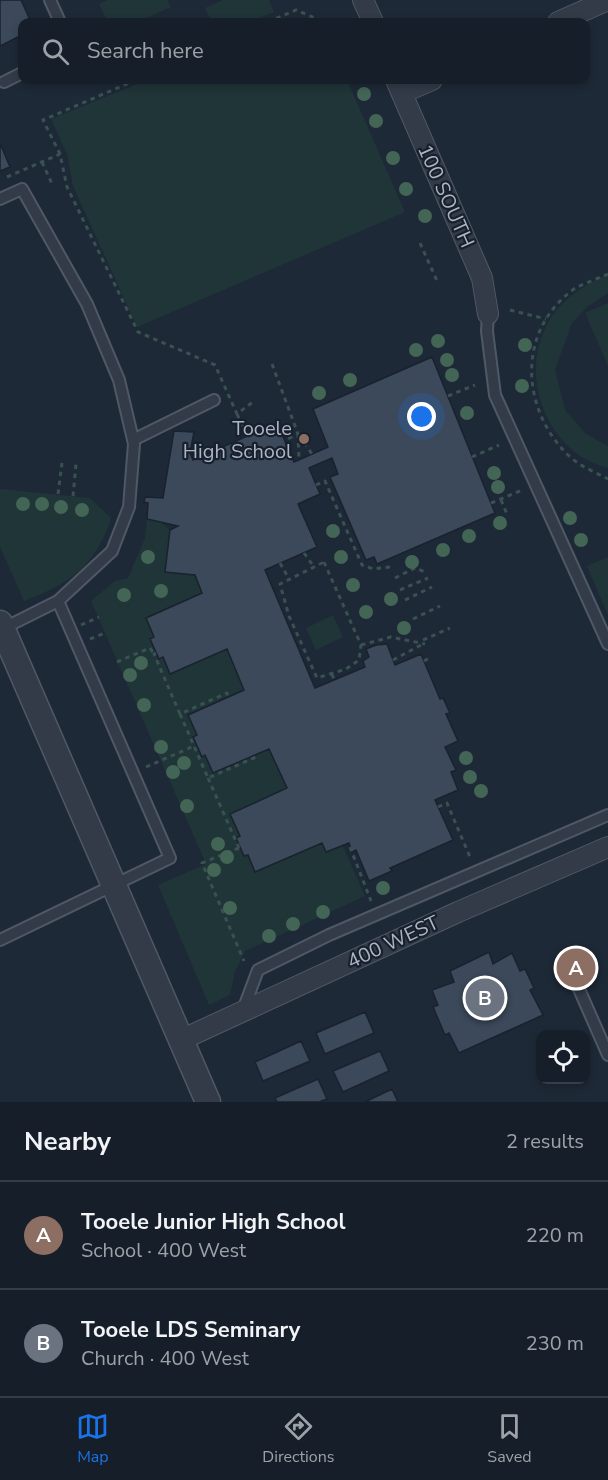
<!DOCTYPE html>
<html lang="en">
<head>
<meta charset="utf-8">
<style>
	:root { --surface:#161f29; --page:#232c35; --text:#f1f3f6; --muted:#9ea2a8; --line:#353d46; --accent:#1a73e8 }
	body { margin:0; font-family:"Nunito Sans",sans-serif; background:var(--page); color:var(--text) }
	.controls { position:absolute; right:18px; bottom:18px; display:grid; overflow:hidden; border-radius:12px; box-shadow:0 3px 9px #0003 }
	.controls button { width:54px; height:54px; display:grid; place-items:center; padding:0; border:0; border-bottom:2px solid var(--line); background:var(--surface); color:var(--text); font:30px sans-serif }
	.you { position:absolute; left:422px; top:417px; width:21px; height:21px; margin:-15px; border:4px solid #fff; border-radius:50%; background:#1a73e8; box-shadow:0 0 0 9px #1a73e833 }
	.badge { display:grid; place-items:center; width:39px; height:39px; border-radius:50%; background:var(--accent); color:#fff; font-size:20px; font-weight:700 }
	.pin { position:absolute; translate:-50% -50%; border:3px solid #fff; box-shadow:0 2px 6px #0006 }
	.list { margin:0; padding:0; list-style:none }
	h2 { display:flex; justify-content:space-between; align-items:center; height:78px; margin:0; padding:0 24px; font-size:26px }
	h2 small { font-size:20px; font-weight:400; color:var(--muted) }
	.list li { display:grid; grid-template-columns:39px 1fr auto; gap:18px; align-items:center; box-sizing:border-box; height:108px; padding:0 24px; border-top:2px solid var(--line) }
	.list b { display:block; font-size:22px; white-space:nowrap }
	.list p { margin:0; font-size:20px; white-space:nowrap; color:var(--muted) }
	.list em { font-size:20px; font-style:normal; color:var(--muted) }
	.icon { flex:none; width:33px; height:33px; fill:none; stroke:currentColor; stroke-width:2; stroke-linecap:round; stroke-linejoin:round }
	.map { position:relative; flex:none; width:608px; height:1102px; overflow:hidden }
	.search { position:absolute; background:var(--surface); box-shadow:0 3px 9px #0003; left:18px; right:18px; top:18px; height:66px; display:flex; align-items:center; gap:15px; box-sizing:border-box; padding:0 21px; border-radius:12px; color:var(--muted); font-size:22px }
	.sheet { height:294px; background:var(--surface) }
	nav { display:flex; justify-content:space-around; align-items:center; box-sizing:border-box; height:84px; border-top:2px solid var(--line); background:var(--surface); font-size:16px; color:var(--muted) }
	nav a { display:grid; justify-items:center; gap:3px }
	nav .on { color:var(--accent) }
	.map>svg:first-child { display:block }
</style>
</head>
<body>
<div class="map">
<svg width="608" height="1102" viewBox="0 0 608 1102">
	<rect width="100%" height="100%" fill="#1e2937"/>
	<path fill="#203538" d="M107,0h60l4,7 -34,15h-29l-9,-18z
		M223,0h46l5,12 -24,10h-38l-7,-14z
		M147,80h200l58,132 -268,115 -64,-141 -6,-32 -16,-35z
		M608,274v19l-21,14 -15,16 -17,47 10,40 21,24 22,12v22c-65,-15 -95,-104 -52,-157 14,-17 32,-28 52,-37z
		M608,303v63l-23,-53z
		M0,489l90,9 21,20c-15,48 -42,66 -87,83l-24,-54z
		M147,519l13,2 10,9 -5,42 30,3 7,18 -56,25 8,19 -4,2 9,19 4,-1 7,16 57,-24 17,41 -55,25 8,20 -4,2 10,20 2,-2 8,18 56,-24 18,39 -56,26 9,22 -4,2 8,18 4,-1 8,16 66,-28 5,9 16,-6 22,50 -120,55 -10,21 -5,23 -21,10 -51,-120 48,-21 -115,-263 24,-20 13,-3 17,-40z
		M608,557v58l-21,-49z
		M333,615l10,22 -27,13 -10,-22z"/>
	<path fill="#3c495a" stroke="#19222e" stroke-width="1.5" d="M0,0h21l10,22h-9v13l-22,11z
		M0,143l10,24 -10,4z
		M432,357l63,156 -118,51 -3,-7 -8,3 -36,-83 8,-3 -6,-16 -23,10 11,26 -22,10 19,43 -52,23 50,118 50,-21 -2,-6 6,-4 -3,-8 10,-4 11,-1 8,21 26,-11 19,45 3,-1 7,15 -4,1 12,27 -13,6 11,23 -5,2 7,18 -23,10 18,40 -63,28 2,3 -23,10 -13,-31 -4,2 -3,-9 -23,9 -4,-9 -67,29 -7,-17 -4,1 -8,-18 4,-2 -10,-22 57,-26 -18,-39 -56,24 -8,-18 -3,2 -9,-20 4,-2 -9,-20 56,-25 -17,-41 -57,25 -7,-17 -4,2 -9,-20 4,-2 -8,-19 56,-25 -7,-18 -30,-3 5,-42 8,-4 -31,-7 1,-16 -4,-1 1,-5 18,1 11,-67 20,1 -4,21 3,7 84,-37 17,39 34,-15 -15,-38z
		M489,952l4,12 19,-11 8,18 5,-2 9,19 -4,2 13,25 -84,38 -10,-20 -4,2 -12,-28 5,-2 -6,-15 22,-8 -4,-11z
		M365,1012l9,21 -49,21 -9,-21z
		M301,1041l9,20 -47,20 -8,-19z
		M380,1051l9,20 -46,21 -10,-21z
		M318,1079l9,20 -8,3h-42l-2,-4z
		M392,1089l6,13h-33z"/>
	<g fill="none" stroke-linecap="round" stroke-linejoin="round">
		<g stroke="#4f5866" stroke-width="14">
			<path id="service" d="M50,0l10,22
				M4,82l18,-9
				M0,199l22,-10 65,115 32,76 15,64 -5,63 -17,44 -54,50
				M488,314l-1,17 8,64 113,249
				M133,440l81,-40
				M0,940l170,-82 -112,-257 -58,29
				M579,967v22l29,66
				M243,1010l15,-40 71,-35 279,-120"/>
		</g>
		<g stroke="#4f5866" stroke-width="22">
			<path id="minor" d="M363,0l10,22
				M558,22l50,-22
				M396,80l86,198 6,36
				M402,93l30,-13
				M181,1040l277,-128 150,-65"/>
		</g>
		<g stroke="#4f5866" stroke-width="27">
			<path id="tertiary" d="M0,623l208,479"/>
		</g>
		<path stroke="#3a5152" stroke-width="3" stroke-dasharray="4.5 4.5" stroke-linecap="butt" d="M268,22l28,-12 29,12
			M136,80l-93,40 17,34 7,33 71,145 77,33 22,49 17,-13
			M42,162l11,24
			M7,177l53,-23
			M420,243l18,40
			M608,274c-11,5 -24,9 -34,15 -58,42 -53,120 -6,166 11,11 27,17 40,24
			M510,310l36,9
			M272,364l26,70 -13,6
			M448,396l27,-11
			M237,414l10,22
			M298,434l1,26
			M299,435l13,19
			M472,457l27,-12
			M316,485l9,-4 37,84 11,4 17,-2
			M58,494l4,-31
			M73,496l3,-32
			M501,500l6,14
			M491,503l29,-12
			M304,553l10,14
			M324,562l37,83 -2,15 -13,9 -29,9 -28,-62 -9,-32z
			M280,563l9,16
			M395,578l20,-10 10,4
			M400,590l28,-12
			M405,600l27,-13
			M413,619l27,-13
			M81,625l18,-8
			M90,639l15,-6
			M423,640l27,-12
			M361,645l30,-8 34,7
			M156,653l-2,1 26,60 47,-21 1,4
			M393,660l30,-16
			M424,661l7,-4
			M117,662l33,-14 4,6
			M332,674l2,6
			M180,714l28,64 48,-21 -1,-2
			M146,767l48,-21
			M208,778l31,70
			M438,807l9,-4 23,54
			M350,847l21,54
			M239,848l-37,15 42,98"/>
		<use href="#service" stroke="#323b47" stroke-width="10"/>
		<use href="#minor" stroke="#323b47" stroke-width="20"/>
		<use href="#tertiary" stroke="#323b47" stroke-width="24"/>
	</g>
	<g fill="#436555">
		<circle cx="364" cy="94" r="7"/>
		<circle cx="376" cy="121" r="7"/>
		<circle cx="393" cy="158" r="7"/>
		<circle cx="406" cy="189" r="7"/>
		<circle cx="425" cy="216" r="7"/>
		<circle cx="438" cy="341" r="7"/>
		<circle cx="525" cy="345" r="7"/>
		<circle cx="416" cy="350" r="7"/>
		<circle cx="447" cy="360" r="7"/>
		<circle cx="452" cy="375" r="7"/>
		<circle cx="350" cy="380" r="7"/>
		<circle cx="522" cy="386" r="7"/>
		<circle cx="319" cy="393" r="7"/>
		<circle cx="467" cy="413" r="7"/>
		<circle cx="494" cy="473" r="7"/>
		<circle cx="498" cy="487" r="7"/>
		<circle cx="23" cy="504" r="7"/>
		<circle cx="42" cy="504" r="7"/>
		<circle cx="61" cy="507" r="7"/>
		<circle cx="82" cy="510" r="7"/>
		<circle cx="570" cy="518" r="7"/>
		<circle cx="500" cy="523" r="7"/>
		<circle cx="333" cy="531" r="7"/>
		<circle cx="469" cy="536" r="7"/>
		<circle cx="581" cy="540" r="7"/>
		<circle cx="443" cy="550" r="7"/>
		<circle cx="148" cy="557" r="7"/>
		<circle cx="341" cy="557" r="7"/>
		<circle cx="412" cy="562" r="7"/>
		<circle cx="353" cy="585" r="7"/>
		<circle cx="161" cy="591" r="7"/>
		<circle cx="124" cy="595" r="7"/>
		<circle cx="391" cy="599" r="7"/>
		<circle cx="366" cy="612" r="7"/>
		<circle cx="404" cy="628" r="7"/>
		<circle cx="141" cy="663" r="7"/>
		<circle cx="130" cy="675" r="7"/>
		<circle cx="144" cy="705" r="7"/>
		<circle cx="161" cy="747" r="7"/>
		<circle cx="466" cy="758" r="7"/>
		<circle cx="184" cy="763" r="7"/>
		<circle cx="173" cy="772" r="7"/>
		<circle cx="470" cy="777" r="7"/>
		<circle cx="481" cy="791" r="7"/>
		<circle cx="187" cy="806" r="7"/>
		<circle cx="218" cy="844" r="7"/>
		<circle cx="227" cy="857" r="7"/>
		<circle cx="214" cy="870" r="7"/>
		<circle cx="383" cy="888" r="7"/>
		<circle cx="230" cy="908" r="7"/>
		<circle cx="323" cy="912" r="7"/>
		<circle cx="293" cy="924" r="7"/>
		<circle cx="269" cy="936" r="7"/>
	</g>
	<circle fill="#8d6e63" stroke="#17202c" stroke-width="2" cx="304" cy="439" r="6"/>
	<g text-anchor="middle" dominant-baseline="central" stroke-width="4.5" stroke-linejoin="round" paint-order="stroke">
		<g font-size="20" fill="#abb5c5" stroke="#17202c">
			<text transform="translate(446 196) rotate(66)">100 SOUTH</text>
			<text transform="translate(393 942) rotate(-25)">400 WEST</text>
		</g>
		<g font-size="20" fill="#abb5c5" stroke="#17202c" text-anchor="end">
			<text x="292" y="428">Tooele<tspan x="292" dy="23">High School</tspan></text>
		</g>
	</g>
</svg>
<div class="controls">
<button><svg class="icon" aria-label="locate" viewBox="0 0 24 24"><circle cx="12" cy="12" r="6"/><path d="M12 2v4M12 18v4M2 12h4M18 12h4"/></svg></button>
</div>
<div class="you"></div>
<div class="pin badge" style="left:576px;top:968px;background:#8d6e63">A</div>
<div class="pin badge" style="left:485px;top:998px;background:#6b7280">B</div>
<div class="search"><svg class="icon" aria-label="search" viewBox="0 0 24 24"><circle cx="10" cy="10" r="6"/><path d="M15 15l6 6"/></svg>Search here</div>
</div>
<section class="sheet">
<h2>Nearby<small>2 results</small></h2>
<ul class="list">
<li><span class="badge" style="background:#8d6e63">A</span><div><b>Tooele Junior High School</b><p>School · 400 West</p></div><em>220 m</em></li>
<li><span class="badge" style="background:#6b7280">B</span><div><b>Tooele LDS Seminary</b><p>Church · 400 West</p></div><em>230 m</em></li>
</ul>
</section>
<nav>
<a class="on"><svg class="icon" aria-label="map" viewBox="0 0 24 24"><path d="M3 6l6-2 6 2 6-2v14l-6 2-6-2-6 2zM9 4v14M15 6v14"/></svg>Map</a>
<a><svg class="icon" aria-label="directions" viewBox="0 0 24 24"><path d="M12 3l9 9-9 9-9-9zM9 14v-3h6M13 9l2 2-2 2"/></svg>Directions</a>
<a><svg class="icon" aria-label="saved" viewBox="0 0 24 24"><path d="M7 4h10v16l-5-4-5 4z"/></svg>Saved</a>
</nav>
</body>
</html>
